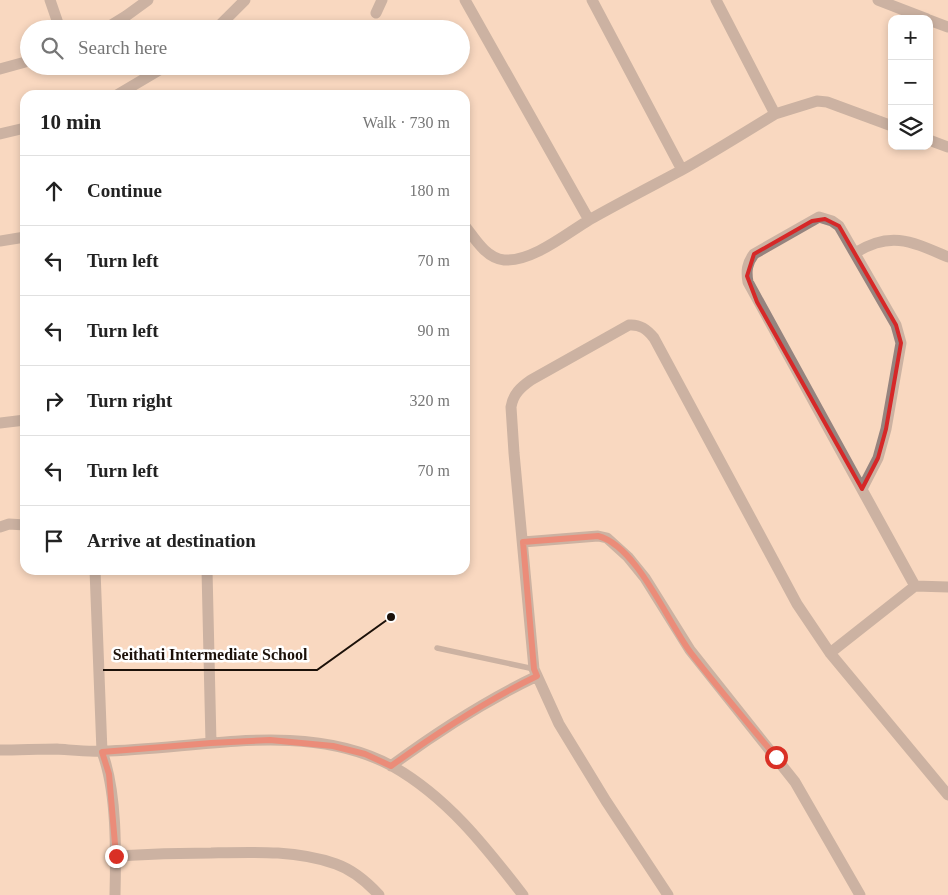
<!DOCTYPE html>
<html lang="en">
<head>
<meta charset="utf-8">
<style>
	:root { --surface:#fff; --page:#f6f6f6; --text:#222; --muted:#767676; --line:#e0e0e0 }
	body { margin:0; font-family:"Times New Roman",serif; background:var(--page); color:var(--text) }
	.controls { position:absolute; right:15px; top:15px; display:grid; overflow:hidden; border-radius:10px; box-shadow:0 2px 8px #0003 }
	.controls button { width:45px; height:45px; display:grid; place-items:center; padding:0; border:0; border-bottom:1px solid var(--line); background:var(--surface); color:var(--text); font:25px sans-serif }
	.stop { position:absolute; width:15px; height:15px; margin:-11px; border:4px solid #d93025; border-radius:50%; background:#fff }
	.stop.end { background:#d93025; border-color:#fff; box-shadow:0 1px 5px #0008 }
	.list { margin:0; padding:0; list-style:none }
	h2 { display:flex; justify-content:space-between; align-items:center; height:65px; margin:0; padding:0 20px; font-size:21px }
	h2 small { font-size:16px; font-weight:400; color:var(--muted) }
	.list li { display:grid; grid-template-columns:32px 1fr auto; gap:15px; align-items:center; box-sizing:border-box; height:70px; padding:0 20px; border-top:1px solid var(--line) }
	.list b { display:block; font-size:19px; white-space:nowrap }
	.list em { font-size:16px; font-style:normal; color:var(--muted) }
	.icon { flex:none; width:28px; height:28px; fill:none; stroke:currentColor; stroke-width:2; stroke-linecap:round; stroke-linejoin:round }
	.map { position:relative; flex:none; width:948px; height:895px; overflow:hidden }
	.search { position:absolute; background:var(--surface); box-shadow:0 2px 8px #0003; left:20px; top:20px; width:450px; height:55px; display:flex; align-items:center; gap:12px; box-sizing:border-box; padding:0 18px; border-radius:28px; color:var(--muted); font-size:19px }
	.panel { position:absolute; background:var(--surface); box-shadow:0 2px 8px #0003; left:20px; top:90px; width:450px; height:485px; border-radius:15px }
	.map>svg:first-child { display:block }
</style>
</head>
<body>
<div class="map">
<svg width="948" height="895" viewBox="0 0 948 895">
	<rect width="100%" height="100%" fill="#f9d8c0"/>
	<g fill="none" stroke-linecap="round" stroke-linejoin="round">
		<path stroke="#95847f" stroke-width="5.5" d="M437,648l97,21"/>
		<path stroke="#95847f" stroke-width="11" d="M50,0l10,29
			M465,0l124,220
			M592,0l90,170
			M878,0l49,19
			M376,13l6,-13
			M929,20l19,7
			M105,29l21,-13 22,-16
			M216,29l29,-29
			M0,69l29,-8
			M117,95l49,-29
			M775,114l42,-13 10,1 65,24
			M0,134l25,-6
			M929,140l19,7
			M465,226c10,13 21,32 39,34 28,2 62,-26 85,-40 30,-17 61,-33 91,-49 32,-18 64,-38 95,-57l-59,-114
			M0,241l25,-4
			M855,253c36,-23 58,-11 93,4
			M0,423l25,-3
			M862,489l16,-31 8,-29 15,-86 -5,-18 -57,-99 -7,-5 -13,-4 -65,37c-7,9 -8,17 -6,28l167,304
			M0,527l9,-3 16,1
			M523,542l75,-6 9,2 21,19 17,21 45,72 105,132 65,113
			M95,570l7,182c15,39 14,101 13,143
			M207,570l4,173
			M830,653l85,-67 33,1
			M0,750c19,0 38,-1 57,-1 15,1 30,3 45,2 93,-1 203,-32 290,15 55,31 93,80 131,129
			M391,766c46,-34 94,-65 146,-90
			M116,856c32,-2 63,-3 95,-3 42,-1 85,-3 125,11 17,6 31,18 43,31
			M668,895l-62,-94 -47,-77 -25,-55 -20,-216 -3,-46c2,-13 10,-20 20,-27l98,-55c11,-1 18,4 25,13l143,266 33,49 118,142"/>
	</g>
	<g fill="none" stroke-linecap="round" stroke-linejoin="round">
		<path stroke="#d93025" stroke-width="6" d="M116,856l-7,-82 -7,-22 109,-9 59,-3 63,6 32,8 26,12c46,-33 94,-65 146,-90l-3,-7 -11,-127 75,-6c39,10 69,85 93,117 27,35 56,69 85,104"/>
	</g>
	<path d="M0 0H948V895H0ZM825,219l14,7 57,99 5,18 -15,86 -8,29 -16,31 -105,-187 -10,-26 7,-22 58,-33z" fill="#f9d8c0" fill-opacity=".55" fill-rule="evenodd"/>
	<path fill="none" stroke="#d62828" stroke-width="4" stroke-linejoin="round" d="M825,219l14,7 57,99 5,18 -15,86 -8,29 -16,31 -105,-187 -10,-26 7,-22 58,-33z"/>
	<path fill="none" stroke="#1c1109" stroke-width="2" d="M391 617L317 670H103"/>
	<circle fill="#1c1109" stroke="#fff" stroke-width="2" cx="391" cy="617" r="5"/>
	<g font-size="16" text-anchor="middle" font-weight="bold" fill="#1c1109" stroke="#fff" stroke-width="5" stroke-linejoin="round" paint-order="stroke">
		<text x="210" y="660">Seithati Intermediate School</text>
	</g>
</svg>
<div class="controls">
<button>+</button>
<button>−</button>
<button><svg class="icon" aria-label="layers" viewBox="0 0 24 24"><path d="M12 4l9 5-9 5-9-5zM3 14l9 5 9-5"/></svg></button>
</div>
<div class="stop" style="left:776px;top:757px"></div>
<div class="stop end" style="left:116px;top:856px"></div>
<div class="search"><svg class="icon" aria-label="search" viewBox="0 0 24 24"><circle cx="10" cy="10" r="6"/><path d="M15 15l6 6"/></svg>Search here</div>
<section class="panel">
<h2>10 min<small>Walk · 730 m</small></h2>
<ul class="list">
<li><svg class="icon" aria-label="ahead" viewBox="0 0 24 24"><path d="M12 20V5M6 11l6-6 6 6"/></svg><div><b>Continue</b></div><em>180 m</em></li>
<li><svg class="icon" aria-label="left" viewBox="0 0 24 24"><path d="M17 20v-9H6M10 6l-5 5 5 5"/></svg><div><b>Turn left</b></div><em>70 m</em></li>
<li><svg class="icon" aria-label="left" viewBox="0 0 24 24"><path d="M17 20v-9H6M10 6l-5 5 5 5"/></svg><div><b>Turn left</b></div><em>90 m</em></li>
<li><svg class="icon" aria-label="right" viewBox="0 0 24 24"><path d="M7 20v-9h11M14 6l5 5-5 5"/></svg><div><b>Turn right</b></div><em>320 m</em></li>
<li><svg class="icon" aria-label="left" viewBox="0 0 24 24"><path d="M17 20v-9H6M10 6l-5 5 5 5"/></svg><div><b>Turn left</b></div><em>70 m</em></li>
<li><svg class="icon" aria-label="arrive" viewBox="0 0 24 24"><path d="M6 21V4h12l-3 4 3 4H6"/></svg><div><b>Arrive at destination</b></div></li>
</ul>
</section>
</div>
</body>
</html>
